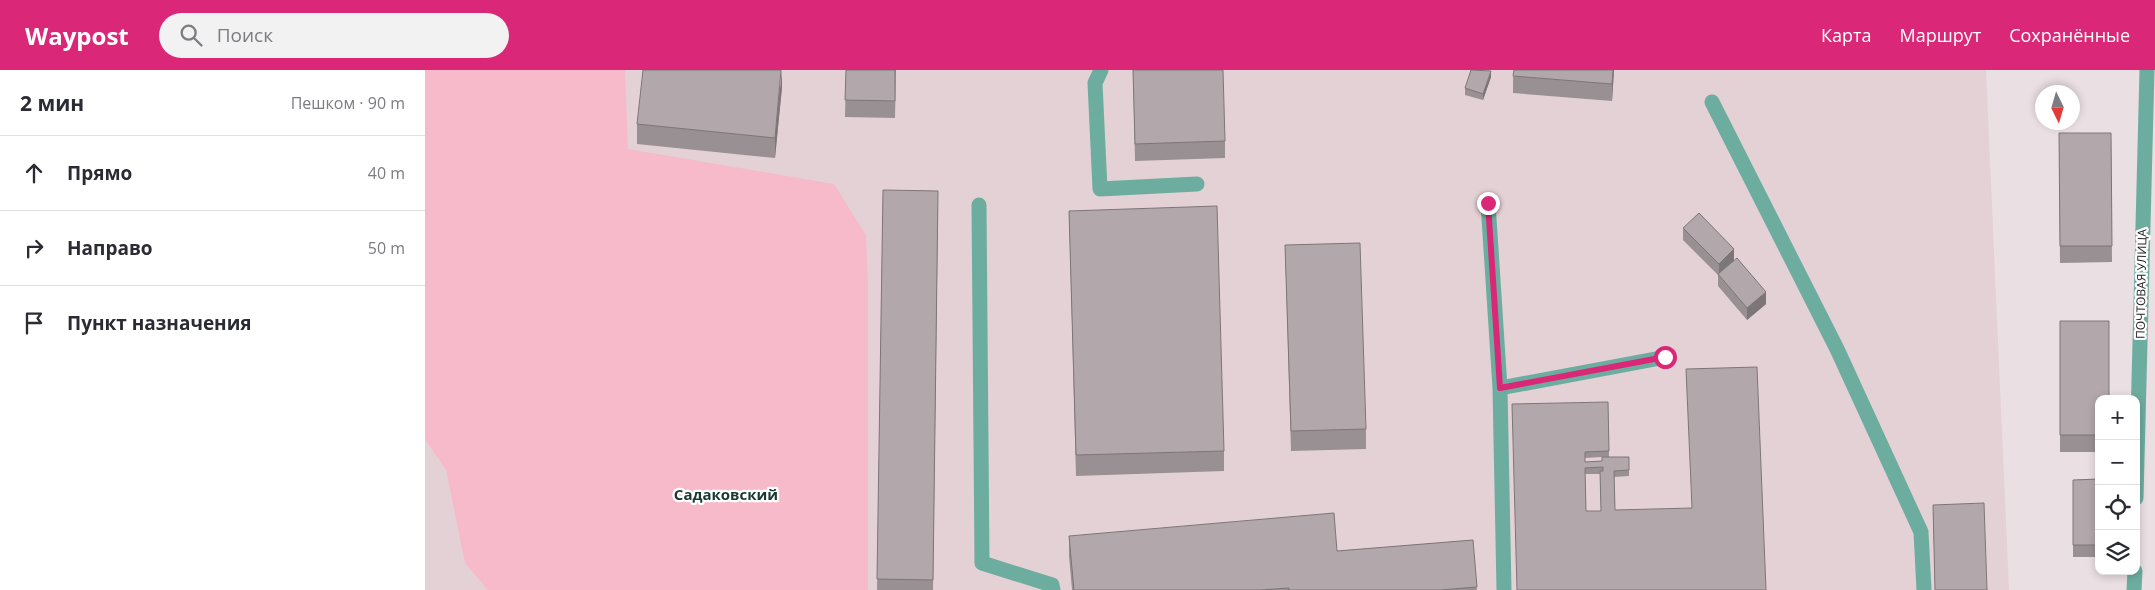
<!DOCTYPE html>
<html lang="ru">
<head>
<meta charset="utf-8">
<style>
	:root { --surface:#fff; --page:#f2f2f3; --text:#2b2b33; --muted:#7c7c81; --line:#e1e1e2; --accent:#db2777 }
	body { margin:0; font-family:"Open Sans",sans-serif; background:var(--page); color:var(--text) }
	.controls { position:absolute; right:15px; bottom:15px; display:grid; overflow:hidden; border-radius:10px; box-shadow:0 2px 8px #0003 }
	.controls button { width:45px; height:45px; display:grid; place-items:center; padding:0; border:0; border-bottom:1px solid var(--line); background:var(--surface); color:var(--text); font:25px sans-serif }
	.compass { position:absolute; left:1610px; top:15px; width:45px; height:45px; border-radius:50%; background:var(--surface); box-shadow:0 2px 8px #0003; rotate:175deg }
	.stop { position:absolute; width:15px; height:15px; margin:-11px; border:4px solid #db2777; border-radius:50%; background:#fff }
	.stop.end { background:#db2777; border-color:#fff; box-shadow:0 1px 5px #0008 }
	.list { margin:0; padding:0; list-style:none }
	h2 { display:flex; justify-content:space-between; align-items:center; height:65px; margin:0; padding:0 20px; font-size:21px }
	h2 small { font-size:16px; font-weight:400; color:var(--muted) }
	.list li { display:grid; grid-template-columns:32px 1fr auto; gap:15px; align-items:center; box-sizing:border-box; height:75px; padding:0 20px; border-top:1px solid var(--line) }
	.list b { display:block; font-size:19px; white-space:nowrap }
	.list em { font-size:16px; font-style:normal; color:var(--muted) }
	.icon { flex:none; width:28px; height:28px; fill:none; stroke:currentColor; stroke-width:2; stroke-linecap:round; stroke-linejoin:round }
	.map { position:relative; flex:none; width:1730px; height:520px; overflow:hidden }
	header { display:flex; align-items:center; gap:30px; box-sizing:border-box; height:70px; padding:0 25px; background:var(--accent); color:#fff }
	header strong { font-size:24px }
	nav { display:flex; gap:28px; margin-inline-start:auto; font-size:18px }
	.search { width:350px; height:45px; background:var(--page); display:flex; align-items:center; gap:12px; box-sizing:border-box; padding:0 18px; border-radius:28px; color:var(--muted); font-size:19px }
	main { display:flex }
	aside { flex:1; background:var(--surface) }
	.map>svg:first-child { display:block }
</style>
</head>
<body>
<header>
<strong>Waypost</strong>
<div class="search"><svg class="icon" aria-label="search" viewBox="0 0 24 24"><circle cx="10" cy="10" r="6"/><path d="M15 15l6 6"/></svg>Поиск</div>
<nav><a>Карта</a><a>Маршрут</a><a>Сохранённые</a></nav>
</header>
<main>
<aside>
<h2>2 мин<small>Пешком · 90 m</small></h2>
<ul class="list">
<li><svg class="icon" aria-label="ahead" viewBox="0 0 24 24"><path d="M12 20V5M6 11l6-6 6 6"/></svg><div><b>Прямо</b></div><em>40 m</em></li>
<li><svg class="icon" aria-label="right" viewBox="0 0 24 24"><path d="M7 20v-9h11M14 6l5 5-5 5"/></svg><div><b>Направо</b></div><em>50 m</em></li>
<li><svg class="icon" aria-label="arrive" viewBox="0 0 24 24"><path d="M6 21V4h12l-3 4 3 4H6"/></svg><div><b>Пункт назначения</b></div></li>
</ul>
</aside>
<div class="map">
<svg width="1730" height="520" viewBox="0 0 1730 520">
	<rect width="100%" height="100%" fill="#eadfe2"/>
	<path fill="#e4d1d6" d="M0,0h1561l23,520h-1584z"/>
	<path fill="#f6baca" d="M0,0h200l3,79 206,35 32,51 2,46v309h-380l-23,-27 -19,-93 -21,-31z"/>
	<g fill="none" stroke-linecap="round" stroke-linejoin="round">
		<path stroke="#6dad9f" stroke-width="15" d="M676,0l-6,13 5,106 97,-5
			M1287,32l125,247 84,183 3,58
			M1063,133l12,185 4,202
			M554,135l3,358 70,22 1,5
			M1075,318l166,-31
			M1711,428l11,-428
			M1709,520l1,-19"/>
	</g>
	<path fill="#999093" fill-rule="evenodd" d="M421,0h50l-1,48 -50,-1z
		M708,0l92,71v17l-90,3z
		M1189,0l-2,31 -99,-8v-17z
		M1066,7l-8,23 -18,-5v-7z
		M357,17l-7,71 -138,-14v-20z
		M1634,63h52l1,129 -52,1z
		M458,120l55,21 -5,379h-56z
		M644,141l155,240v20l-148,5z
		M1258,158l51,32 32,44 -19,16 -29,-34v-11l-35,-35z
		M860,175l81,184v20l-75,2z
		M1635,251l39,78v53h-39z
		M1183,332l1,55h20v19l-15,1 1,33 151,80h-249zM1177,387v4l-17,1v-4zM1160,404h15l1,37h-15z
		M1674,409v78h-26v-77z
		M1508,435l54,85h-52z
		M644,466l268,15 136,-11 4,50h-405l-3,-34z"/>
	<path fill="#7d7678" d="M357,0v17l-7,71v-20z
		M1188,0h1l-2,31v-17z
		M1066,1v6l-8,23v-6z
		M1309,179v12l-15,15v-12z
		M1341,222v12l-19,16v-12z"/>
	<path fill="#b2a8ab" stroke="#7d7678" fill-rule="evenodd" d="M218,0h138l-6,68 -138,-14z
		M421,0h49v31l-50,-1z
		M708,0h90l2,71 -90,3z
		M1046,0l20,1 -8,23 -18,-6z
		M1089,0h99l-1,14 -99,-8z
		M1634,63h52l1,113h-52z
		M458,120l55,1 -5,389 -56,-1z
		M792,136l7,245 -148,4 -7,-244z
		M1274,143l35,36 -15,15 -36,-36z
		M935,173l6,186 -75,2 -6,-186z
		M1312,188l29,34 -19,16 -29,-34z
		M1635,251h49v78h-10v36h-39z
		M1332,297l9,223h-249l-5,-186 96,-2 1,49 -24,1v10l17,-1v-4h27v13l-15,1 1,39 77,-2 -6,-139zM1178,397v4h-3l1,40h-15l-1,-43z
		M1674,409v66h-26v-65z
		M1559,433l3,87h-52l-2,-85z
		M909,443l3,38 136,-11 4,47 -37,3h-151v-2l-29,2h-186l-5,-54z"/>
	<g fill="none" stroke-linecap="round" stroke-linejoin="round">
		<path stroke="#db2777" stroke-width="6" d="M1063,133l12,185 165,-31"/>
	</g>
	<g text-anchor="middle" dominant-baseline="central" stroke-width="4.5" stroke-linejoin="round" paint-order="stroke">
		<g font-size="12" fill="#1f1b1c" stroke="#fff">
			<text transform="translate(1716 214) rotate(-89)">ПОЧТОВАЯ УЛИЦА</text>
		</g>
		<g font-size="15" font-weight="bold" fill="#183831" stroke="#fff">
			<text x="301" y="424">Садаковский</text>
		</g>
	</g>
</svg>
<div class="controls">
<button>+</button>
<button>−</button>
<button><svg class="icon" aria-label="locate" viewBox="0 0 24 24"><circle cx="12" cy="12" r="6"/><path d="M12 2v4M12 18v4M2 12h4M18 12h4"/></svg></button>
<button><svg class="icon" aria-label="layers" viewBox="0 0 24 24"><path d="M12 4l9 5-9 5-9-5zM3 14l9 5 9-5"/></svg></button>
</div>
<svg class="compass" viewBox="-18 -18 36 36"><path d="M0-13l5 13h-10z" fill="#e53935"/><path d="M0 13l5-13h-10z" fill="#7c7c81"/></svg>
<div class="stop" style="left:1240px;top:287px"></div>
<div class="stop end" style="left:1063px;top:133px"></div>
</div>
</main>
</body>
</html>
